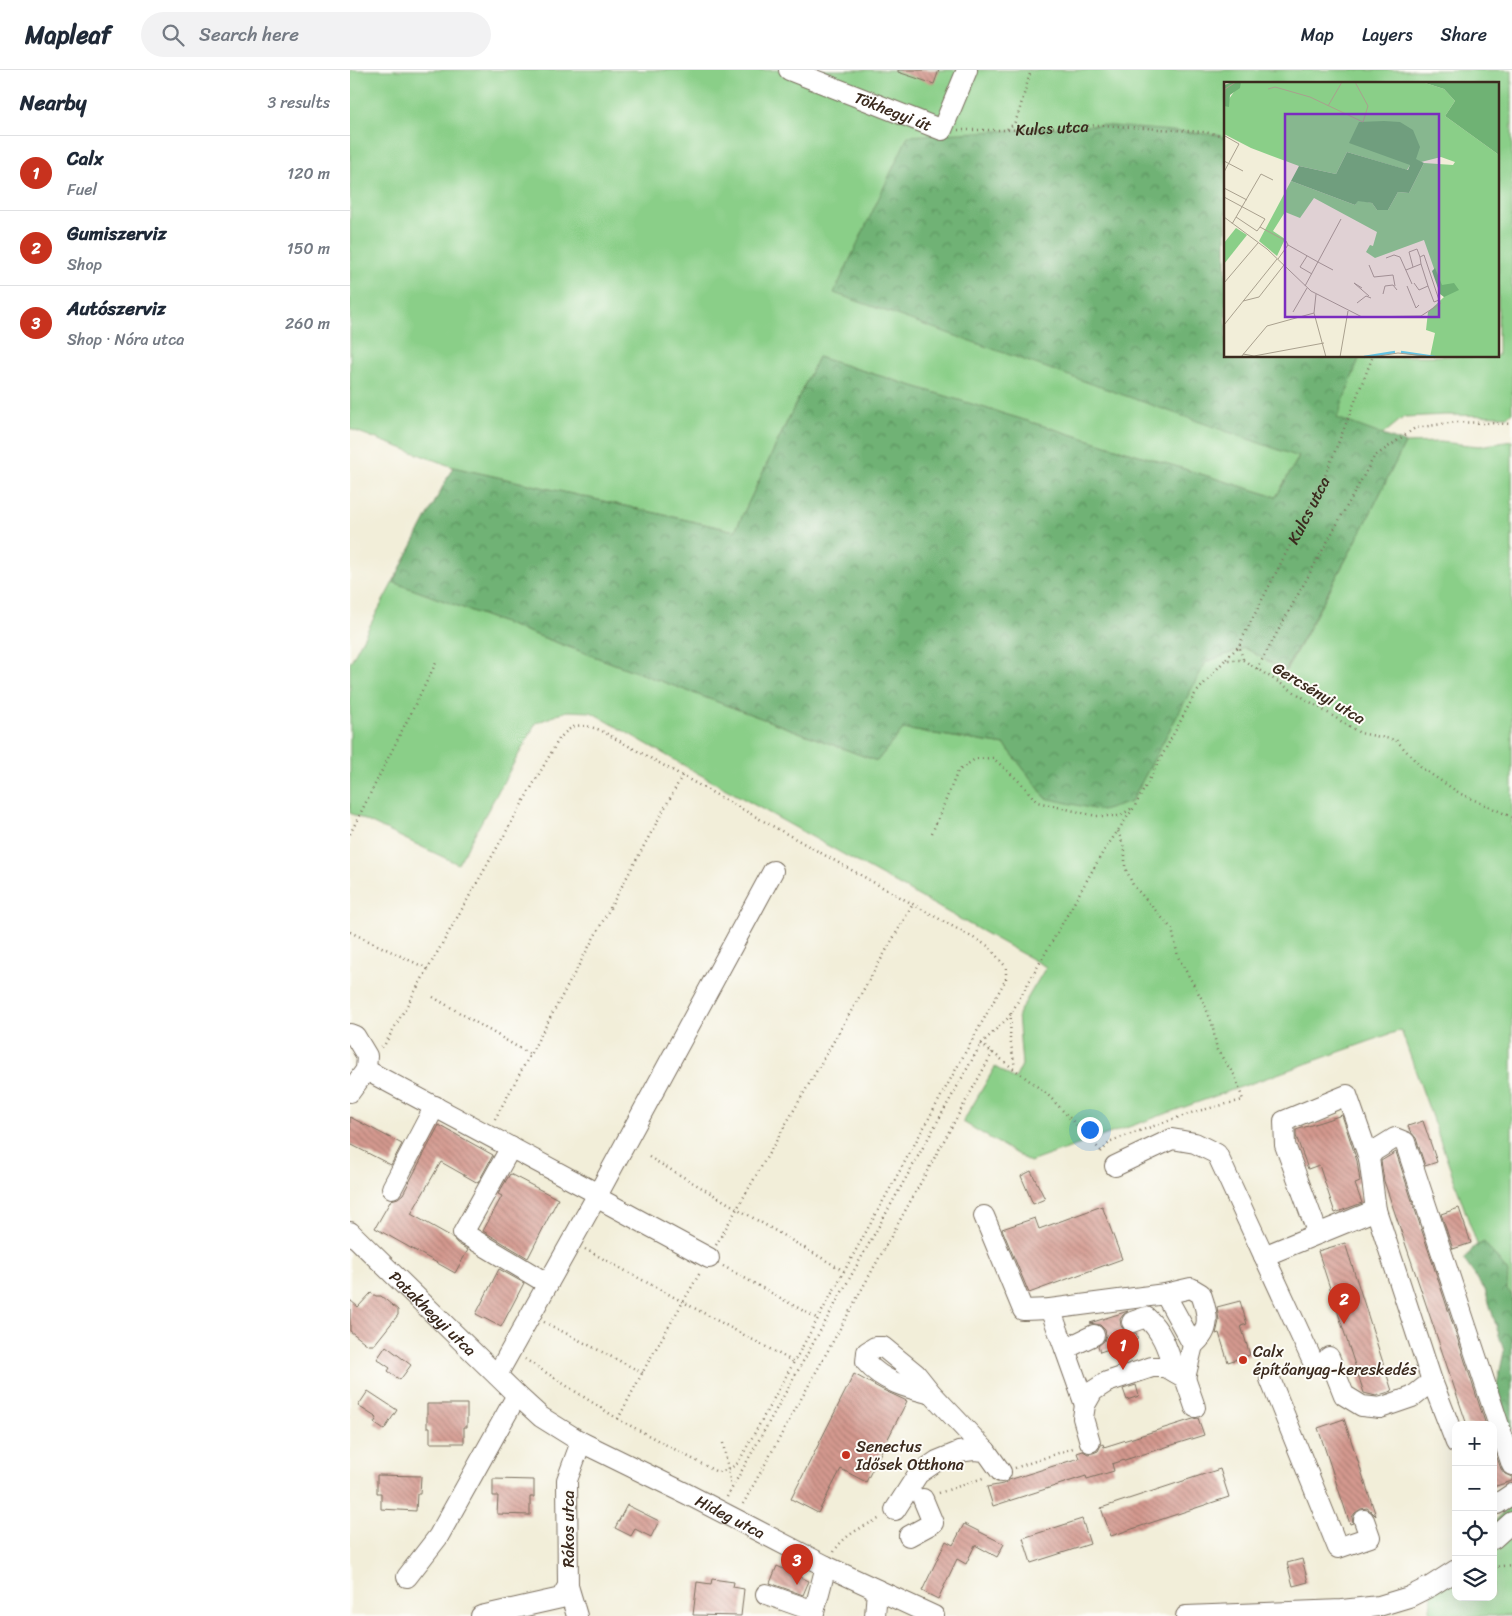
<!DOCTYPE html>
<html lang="en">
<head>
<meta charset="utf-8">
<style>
	:root { --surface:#fff; --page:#f2f2f3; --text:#1f2937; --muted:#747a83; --line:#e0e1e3; --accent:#c8321e }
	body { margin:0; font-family:Sriracha,sans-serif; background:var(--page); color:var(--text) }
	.controls { position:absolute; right:15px; bottom:15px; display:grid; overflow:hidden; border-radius:10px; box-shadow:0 5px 20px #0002 }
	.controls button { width:45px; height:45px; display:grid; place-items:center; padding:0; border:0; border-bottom:1px solid var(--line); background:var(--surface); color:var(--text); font:25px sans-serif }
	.you { position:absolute; left:739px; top:1059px; width:18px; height:18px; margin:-12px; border:4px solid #fff; border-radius:50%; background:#1a73e8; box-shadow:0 0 0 8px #1a73e833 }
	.badge { display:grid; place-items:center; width:32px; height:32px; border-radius:50%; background:var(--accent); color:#fff; font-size:16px; font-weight:700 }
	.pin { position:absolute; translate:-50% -41px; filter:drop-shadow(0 1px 2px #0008) }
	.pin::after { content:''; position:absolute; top:26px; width:18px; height:15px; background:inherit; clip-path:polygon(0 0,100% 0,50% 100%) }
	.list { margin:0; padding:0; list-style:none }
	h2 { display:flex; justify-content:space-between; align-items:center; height:65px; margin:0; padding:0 20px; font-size:21px }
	h2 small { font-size:16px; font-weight:400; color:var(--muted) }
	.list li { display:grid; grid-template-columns:32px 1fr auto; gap:15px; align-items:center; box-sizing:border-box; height:75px; padding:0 20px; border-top:1px solid var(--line) }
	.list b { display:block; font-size:19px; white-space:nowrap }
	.list p { margin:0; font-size:16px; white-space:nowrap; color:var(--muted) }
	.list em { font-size:16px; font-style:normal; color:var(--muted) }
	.icon { flex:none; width:28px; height:28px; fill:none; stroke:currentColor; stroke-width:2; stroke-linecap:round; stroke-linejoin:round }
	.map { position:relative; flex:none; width:1162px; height:1546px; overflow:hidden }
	header { display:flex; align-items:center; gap:30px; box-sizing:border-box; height:70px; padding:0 25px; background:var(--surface); border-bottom:1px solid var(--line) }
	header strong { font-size:24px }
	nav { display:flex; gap:28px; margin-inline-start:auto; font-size:18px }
	.search { width:350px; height:45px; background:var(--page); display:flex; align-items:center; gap:12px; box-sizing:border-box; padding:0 18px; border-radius:28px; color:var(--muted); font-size:19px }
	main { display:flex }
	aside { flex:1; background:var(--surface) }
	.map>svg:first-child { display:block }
</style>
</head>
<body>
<header>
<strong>Mapleaf</strong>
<div class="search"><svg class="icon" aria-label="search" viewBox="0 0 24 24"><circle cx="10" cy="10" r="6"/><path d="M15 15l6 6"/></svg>Search here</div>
<nav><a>Map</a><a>Layers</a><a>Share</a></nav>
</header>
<main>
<aside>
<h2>Nearby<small>3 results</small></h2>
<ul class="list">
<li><span class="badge">1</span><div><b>Calx</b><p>Fuel</p></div><em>120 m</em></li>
<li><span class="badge">2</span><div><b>Gumiszerviz</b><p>Shop</p></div><em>150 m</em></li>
<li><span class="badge">3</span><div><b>Autószerviz</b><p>Shop · Nóra utca</p></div><em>260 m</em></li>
</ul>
</aside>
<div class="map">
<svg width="1162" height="1546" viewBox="0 0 1162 1546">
	<defs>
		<pattern id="forest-crowns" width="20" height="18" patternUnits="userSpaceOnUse" patternTransform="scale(1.25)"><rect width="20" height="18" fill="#6fb274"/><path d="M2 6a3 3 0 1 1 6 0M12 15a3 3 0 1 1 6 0" fill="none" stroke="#5c915f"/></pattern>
		<pattern id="building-back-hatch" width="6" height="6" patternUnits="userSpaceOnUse" patternTransform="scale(1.25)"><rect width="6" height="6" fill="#d4998f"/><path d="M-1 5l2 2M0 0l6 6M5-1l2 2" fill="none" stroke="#ad7d74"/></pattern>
	</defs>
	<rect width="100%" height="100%" fill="#fdfcf7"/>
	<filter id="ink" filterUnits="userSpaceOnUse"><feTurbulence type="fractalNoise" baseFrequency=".02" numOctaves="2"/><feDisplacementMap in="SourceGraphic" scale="10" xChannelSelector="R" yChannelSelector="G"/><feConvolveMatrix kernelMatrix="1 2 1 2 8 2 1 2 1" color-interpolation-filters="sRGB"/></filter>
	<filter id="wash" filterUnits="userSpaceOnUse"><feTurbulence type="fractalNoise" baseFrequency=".0096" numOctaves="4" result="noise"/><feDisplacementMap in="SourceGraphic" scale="20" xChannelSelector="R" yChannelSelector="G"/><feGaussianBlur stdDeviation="1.12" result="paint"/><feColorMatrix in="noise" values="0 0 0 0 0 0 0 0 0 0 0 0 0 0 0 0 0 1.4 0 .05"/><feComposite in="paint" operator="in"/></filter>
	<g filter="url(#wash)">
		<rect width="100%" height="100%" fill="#f2eed9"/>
		<path fill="#8acf88" stroke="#627c53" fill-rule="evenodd" d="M0,0h1162v342l-4,4 -63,-1 -41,2 -22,18 -59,-21 -47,83 -458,-140 -83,174 -282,-64 -103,-38zM876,14h272v272h-272z
			M1162,371v902l-111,-313 -371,132 -67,-40 32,-55 20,12 7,-14 -4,-51 28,-47 -347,-193 -108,-62 -24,-1 -31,12 -78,141 -108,-51v-150l43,-81 484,179 26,-32 102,16 41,53 85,4 74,-140 40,-14 41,23 78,-145 41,-83 35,-1 39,4z
			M1162,1435v111h-83l5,-37 22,-21v39h37v-74z"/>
		<path fill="url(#forest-crowns)" stroke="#556e49" d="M751,55l117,10 8,4v217h134l-23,62 68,25 -41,83 -79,145 -40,-23 -39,14 -75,140 -29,9 -56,-13 -41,-53 -102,-16 -26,32 -484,-179 60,-115 282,64 83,-174 458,140 23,-40 -465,-164 74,-157z
			M1134,1172l24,30 -1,18 5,5v135l-8,-8 -8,-32 8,-39 -19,-61 -21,-30 10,-13z"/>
		<g id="blocks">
			<path fill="url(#building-back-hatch)" d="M548,0h41l-5,14 -36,-12z
				M992,1045l15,46 3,21 -5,2 7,19 -27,10 -16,-48 -11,4 -12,-33v-6z
				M0,1047l52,27 -11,21 -41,-21z
				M1073,1051l14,41 -12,4 -9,-28 -6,-7 -2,-5z
				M89,1055l54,30 -15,28 -37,-21 -30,52 41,23 5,6 11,7 -13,23 -80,-45 16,-28 7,-2 5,-4z
				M1046,1082l90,273h-19l-83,-244 -3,-20z
				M681,1101l14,28 -12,5 -12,-28z
				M160,1104l48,25 -30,59 -45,-27 19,-35 -4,-2z
				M752,1136l20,53 -93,34 -27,-64 33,-11 4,11z
				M1109,1138l12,35 -18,6 -12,-35z
				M995,1173l47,148 -16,5 -12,-3 -46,-142z
				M149,1199l25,14 -23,44 -25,-13z
				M21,1223l5,3h5l17,14v5l-24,30h-6l-18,-14v-31l8,7z
				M890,1231l7,23 -6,2 9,29 -22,7 -9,-29 -3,1 3,-13 -2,-14z
				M778,1241l-5,4 -3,4 1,7 4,5 4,3 7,-1 2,6 -38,13 -2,-6 6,-5 2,-6 -1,-5 -5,-5 -10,-2z
				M36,1276l25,19 -11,15 -12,-9 2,-3 -13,-9z
				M504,1304l29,16 24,11 -41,81 -25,-13 -23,44 -27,-14z
				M786,1315l3,11 -12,4 -4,-11z
				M18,1321l29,19 -13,20 -10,-7 3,-5 -19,-12z
				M77,1334h40v23h-3v16h-34v-16h-3z
				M848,1348l6,17 -92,29 2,7 -27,8 -1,-3 -93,30 -6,-19 16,-3 6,-4 70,-22 -2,-5 6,-2 5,3 5,-1 5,-2 3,-6 2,-1 1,3 89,-28z
				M994,1349l32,97 -5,-5 -4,-3 -6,1 -6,4 -3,4 1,6 -3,1 -32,-96z
				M1143,1376l8,23 4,5 7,3v4l-19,6z
				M870,1399l9,28 -118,39 -10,-28z
				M27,1405l44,1 -1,18h-3l-1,17 -35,-2v-16h-4z
				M143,1409l41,1v17h-4v18l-33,-1 1,-18h-5z
				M277,1435l32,16 -8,16 -16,-8 -4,7 -16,-8z
				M732,1449l8,25 -59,19 -8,-25z
				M614,1454l40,20 -7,13 -22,-12 -9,19 -9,-5 -19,40 -16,-8 24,-50 7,4z
				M952,1489l6,23 -15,4 -6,-23z
				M427,1496l32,15 -6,14 -33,-12z
				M362,1509l22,3 -1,5 11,2 -3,27 -48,-1 4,-33 14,2z"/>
		</g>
	</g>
	<g filter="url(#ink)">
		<use href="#blocks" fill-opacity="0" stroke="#7b6f5f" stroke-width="1"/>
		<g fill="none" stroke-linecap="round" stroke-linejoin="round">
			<g stroke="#7b6f5f" stroke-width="22">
				<g id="minor">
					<path id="s3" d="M439,0l153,60 25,-60"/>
					<path d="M0,964l5,2 12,20 -1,14 -16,22"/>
					<path d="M16,1000l232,124"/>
					<path d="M161,1077l-48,86 85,51"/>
					<path d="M765,1096l57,-27 23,4 22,11 96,208"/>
					<path d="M42,1118l43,-82"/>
					<path d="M246,1127l113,61"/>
					<path d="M1026,1140l56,171"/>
					<path d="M634,1146l39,94 27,-1 115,-15 28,51 -8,33"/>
					<path id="s4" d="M0,1162l167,163 24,22 40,25 106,52 139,72 108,50"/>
					<path d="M968,1164l-33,-89 -1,-24 63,-26 22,63"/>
					<path d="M914,1186l112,-46 -7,-52 5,-7 21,-13 10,4 107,323"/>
					<path d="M815,1224l26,-6 10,6c7,20 11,36 -8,51"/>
					<path d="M700,1239l15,40"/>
					<path d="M782,1252l14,-5c17,15 22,34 29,55"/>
					<path d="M979,1287l15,38 18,11 18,2 32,-11 20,-16 24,62"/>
					<path d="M147,1305l101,-181 175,-323"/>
					<path d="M920,1309l68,169 32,-11 -6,-17"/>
					<path d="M582,1324c-24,-6 -49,-12 -66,-32l1,-10 8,-5h8l33,27 16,20 54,57"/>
					<path d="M735,1335l-20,-56 29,-14"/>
					<path d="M740,1372l-7,-24 2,-13 8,-14 14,-9 45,-15h14l19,11 10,29"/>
					<path d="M1143,1432l4,2 15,-10"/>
					<path d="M545,1440l23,-36 19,-13 22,-9 14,-2 13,1 15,21"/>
					<path d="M559,1466l24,-13 -10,-24"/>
					<path d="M1143,1469l19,-17"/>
					<path d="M57,1507l31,-40 79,-142"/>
					<path d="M416,1524l48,17"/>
					<path d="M131,1546l80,-18 7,-12"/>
					<path d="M227,1546l-9,-30 -1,-106 14,-38"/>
					<path d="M463,1546l13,-50"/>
					<path d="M525,1546l2,-26"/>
					<path d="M836,1546l156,-6 37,-4 30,-9 22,-11 25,-16"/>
				</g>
			</g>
			<g stroke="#7b6f5f" stroke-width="2.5" stroke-dasharray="1 4" stroke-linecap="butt">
				<path d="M657,59l7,-5 4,-9 13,-45"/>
				<path id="s1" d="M608,60h48l95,-5 103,7 22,4"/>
				<path d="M876,589l13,-13"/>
				<path id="s2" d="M893,589l-4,-13 3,-7 81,-158 50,-125"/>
				<path d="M893,590l117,73 36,7 27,29 38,25 51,23"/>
				<path d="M907,599l117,-212 41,-29 41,-6 56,2"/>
				<path d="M582,763l26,-62 17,-12 18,-1 28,25 16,19 59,14h24l12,-8"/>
				<path d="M0,764l86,-171"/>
				<path d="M0,862l78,37"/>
				<path d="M83,927l98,58"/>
				<path d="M661,943l-1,26 5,28"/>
				<path d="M631,974l66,50 55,58"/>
				<path d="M31,977l4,-3 174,-305c14,-16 21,-16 41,-9l388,216 18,21v12l-268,484 -10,7 -11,2 -99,-53 -93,-60"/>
				<path d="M145,1049l187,-343"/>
				<path d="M751,1082l10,-11 83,-29 49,-12 -8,-24 -18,-26 -5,-27 -9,-22 -25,-44 -6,-28 -39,-44 -8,-18v-16l-7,-20"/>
				<path d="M299,1087l195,114"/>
				<path d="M366,1175l197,-341"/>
				<path d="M235,1179l209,113"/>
				<path d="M373,1196l95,53"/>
				<path d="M194,1252l99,51"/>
				<path d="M268,1349l29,-55 54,-93"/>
				<path d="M373,1373l8,42"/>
				<path d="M665,1398l61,-21"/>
				<path d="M589,1423l47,-16"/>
				<path d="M377,1427l254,-453 28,-27 94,-165 32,-46 60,-112 30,-34h18"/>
				<path d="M393,1434l250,-452"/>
				<path d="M484,1482c9,-17 30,-26 47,-34"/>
				<path d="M1143,1497l19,-2"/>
			</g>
			<use href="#minor" stroke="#fff" stroke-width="20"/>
		</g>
	</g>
	<g fill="#c8321e" stroke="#fdfcf7" stroke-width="2">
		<circle cx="893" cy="1290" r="5"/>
		<circle cx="496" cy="1385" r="5"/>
	</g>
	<g text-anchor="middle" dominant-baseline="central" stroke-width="4" stroke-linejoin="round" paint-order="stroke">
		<g font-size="16" fill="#3b2a1e" stroke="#fdfcf7">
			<text stroke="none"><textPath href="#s3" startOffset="112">Tökhegyi út</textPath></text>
			<text stroke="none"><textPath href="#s1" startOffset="94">Kulcs utca</textPath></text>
			<text stroke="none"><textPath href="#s2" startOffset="166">Kulcs utca</textPath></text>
			<text transform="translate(969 623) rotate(31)">Gercsényi utca</text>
			<text stroke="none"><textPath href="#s4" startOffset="116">Patakhegyi utca</textPath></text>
			<text stroke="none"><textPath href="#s4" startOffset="480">Hideg utca</textPath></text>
			<text transform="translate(218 1459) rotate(-90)">Rákos utca</text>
		</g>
		<g font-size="16" fill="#3b2a1e" stroke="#fdfcf7" text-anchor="start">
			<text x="903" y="1281">Calx<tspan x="903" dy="18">építőanyag-kereskedés</tspan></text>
			<text x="506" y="1376">Senectus<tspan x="506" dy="18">Idősek Otthona</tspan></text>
		</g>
	</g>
	<g transform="translate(874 12)">
		<rect width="275" height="275" fill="#f2eed9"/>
		<path d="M17,0h181l22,7 11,12 -10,15 54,39v202h-69l5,-24 -9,-3 2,-18 16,-15 -20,-57 -49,18 -9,-6 4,-7 3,1 4,-14 -63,-34 -14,20 -15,-6 -12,19 12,8 -8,17 -18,-15 32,-60 64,24 3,-5 14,3 5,7h11l10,-18 11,1 15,-30 29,2 2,-3 -14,-5 -20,5 -7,-3 -7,11 -60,-18 -11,22 -37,-8 -48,-18 -27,-14v-28z" fill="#8acf88"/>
		<path d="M9,0h8l-1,6 -10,7 -1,12 -5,-1v-21zM198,0h77v73l-54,-39 10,-15 -11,-12zM160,39l16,1 13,8 7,17 -4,12 8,4 -15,30 -11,-1 -10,18h-11l-5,-7 -14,-2 -3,4 -64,-24 8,-15 37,8 11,-22 61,18 2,-5 -61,-22 10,-21zM211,186l7,17 12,-2 5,7 -15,7 -4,-3 -8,-23z" fill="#6fb274"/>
		<path d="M12,146l11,7 -23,29v-21z" fill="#8acf88"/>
		<path fill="none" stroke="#65c4e3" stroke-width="2.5" d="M177,270l34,5M140,275l31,-5"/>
		<path fill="none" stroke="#a9a08e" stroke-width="1" d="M44,7l7,-2 35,10 53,25 5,-16 -13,-24M104,24l14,-24M0,32l1,-25 11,-7M0,79l19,10M0,90l15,-28 -14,-8M0,106l23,12M0,115l41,22 -5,8 26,14 2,4 -10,14M0,135l43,32 44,42 51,26 59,-1 20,-13M12,135l21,14 3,-4M8,142l29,-50 12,6M64,163l30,17M83,174l-7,11 12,7M162,176l8,-3 6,2 12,27M94,180l15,8M197,182l7,22M145,183l5,12 19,-2 2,11M189,185l-4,-15 8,-3 3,8M182,188l15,-6 -1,-7 4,-2 15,45 -5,2 -6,-16 -9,4 -5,-7M0,201l34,-40M81,204l36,-67M183,204l9,22 3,-3M138,206l-8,-5 15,13M92,212l-2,19 12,44M159,212l2,-8 8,-1 4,5M19,219l16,-4 25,-32M133,221l9,-7 5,2M69,230l14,-24M0,243l53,-66M19,272l11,2 70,-13M17,275l26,-31 47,-13M116,275l8,-46M148,275l26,-4 28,3"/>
		<path fill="#7b2cbf" fill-opacity="0.15" stroke="#7b2cbf" stroke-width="2.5" d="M61,32h154v203h-154z"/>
		<rect width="275" height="275" fill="none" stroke="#3b2a1e" stroke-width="2.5"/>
	</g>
</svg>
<div class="controls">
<button>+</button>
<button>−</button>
<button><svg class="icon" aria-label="locate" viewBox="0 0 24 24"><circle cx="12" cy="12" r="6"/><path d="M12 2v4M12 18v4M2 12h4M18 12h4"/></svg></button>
<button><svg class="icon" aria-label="layers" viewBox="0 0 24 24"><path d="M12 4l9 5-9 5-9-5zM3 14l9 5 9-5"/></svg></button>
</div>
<div class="you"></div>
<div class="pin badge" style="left:773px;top:1300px">1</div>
<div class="pin badge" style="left:994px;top:1254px">2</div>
<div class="pin badge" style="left:447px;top:1515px">3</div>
</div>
</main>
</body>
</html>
